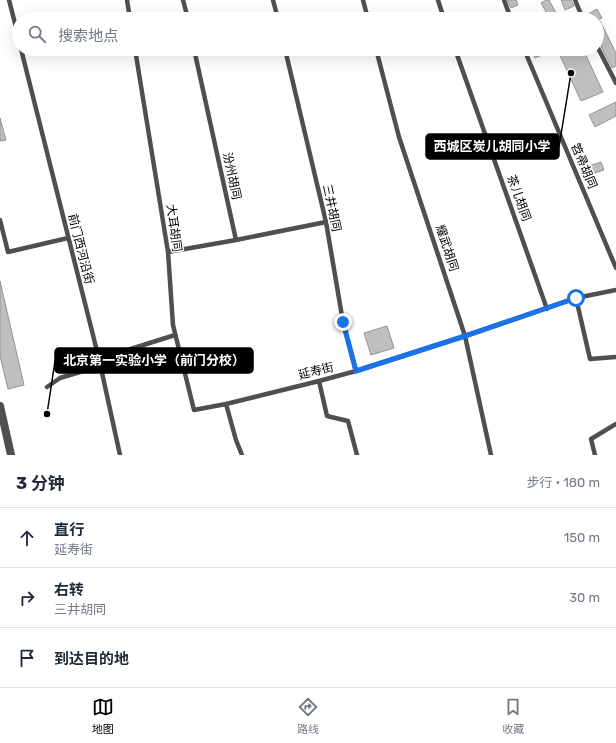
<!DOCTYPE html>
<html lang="zh">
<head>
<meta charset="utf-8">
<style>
	:root { --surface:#fff; --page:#f2f2f3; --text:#1f2937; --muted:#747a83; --line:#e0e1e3; --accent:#000 }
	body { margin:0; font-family:Rubik,"Noto Sans SC",sans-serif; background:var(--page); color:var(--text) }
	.stop { position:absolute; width:12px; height:12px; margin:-9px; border:3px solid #1a73e8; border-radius:50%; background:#fff }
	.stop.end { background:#1a73e8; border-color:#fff; box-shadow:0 1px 4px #0008 }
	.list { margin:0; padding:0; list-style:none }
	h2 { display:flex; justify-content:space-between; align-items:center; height:52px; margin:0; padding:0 16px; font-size:17px }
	h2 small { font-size:13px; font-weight:400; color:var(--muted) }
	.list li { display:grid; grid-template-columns:26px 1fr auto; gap:12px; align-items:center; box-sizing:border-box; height:60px; padding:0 16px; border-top:1px solid var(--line) }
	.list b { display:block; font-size:15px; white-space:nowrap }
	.list p { margin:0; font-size:13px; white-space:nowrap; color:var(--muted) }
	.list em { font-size:13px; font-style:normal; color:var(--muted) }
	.icon { flex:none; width:22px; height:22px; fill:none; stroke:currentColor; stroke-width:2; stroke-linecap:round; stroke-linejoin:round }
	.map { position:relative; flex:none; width:616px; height:455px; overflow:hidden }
	.search { position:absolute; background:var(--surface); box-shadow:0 4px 16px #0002; left:12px; right:12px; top:12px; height:44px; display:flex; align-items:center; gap:10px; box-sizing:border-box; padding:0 14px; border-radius:22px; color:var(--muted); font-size:15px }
	.sheet { height:232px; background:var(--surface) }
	nav { display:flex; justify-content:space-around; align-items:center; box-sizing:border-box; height:56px; border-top:1px solid var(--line); background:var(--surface); font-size:11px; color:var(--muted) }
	nav a { display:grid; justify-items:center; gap:2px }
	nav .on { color:var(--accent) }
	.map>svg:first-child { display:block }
</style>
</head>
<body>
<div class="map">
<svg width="616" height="455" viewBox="0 0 616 455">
	<rect width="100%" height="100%" fill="#fff"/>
	<path fill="#bfbfbf" stroke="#939393" d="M507,0h9l2,5 -7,3z
		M546,0h3l7,13 -7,4 -8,-14z
		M561,0h10l3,6 -9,4z
		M597,9l5,9 -5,2v-1h-6l-3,-5z
		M600,21l16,32v13l-4,2 -15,-30v-16z
		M531,49h11l2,5 -9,4z
		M557,49h26l20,43 -22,9z
		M616,102v14l-21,11 -6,-12z
		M0,118l6,22 -6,1z
		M601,162l3,8 -12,4 -3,-8z
		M0,281l24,104 -16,4 -8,-33z
		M387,326l7,22 -23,7 -7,-22z"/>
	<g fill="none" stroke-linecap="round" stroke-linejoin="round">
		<path stroke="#4f4f4f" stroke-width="4.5" d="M9,0l10,39
			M127,0l3,19
			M183,0l5,19
			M273,0l5,19
			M363,0l5,19
			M438,0l6,19
			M504,0l7,19
			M575,0l8,19
			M597,46l19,37
			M21,49l78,310 21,96
			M135,49l33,203 5,73 21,85 32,-6 93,-23 37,-10 109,-35 111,-38 40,-8
			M285,49l41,173 17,100 13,49
			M376,49l23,88 66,199 26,119
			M455,49l92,260
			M524,49l92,219
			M0,220l8,32 60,-14
			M236,240l90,-18
			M168,252l68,-12 -42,-191
			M576,298l14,61 26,-2
			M99,359l76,-24
			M319,381l8,35 21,5 9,34
			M47,387l13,-9 40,-12
			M226,404l10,36 6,15
			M595,455l-4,-16 25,-15"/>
		<path stroke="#4f4f4f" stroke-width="8" d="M0,406l11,49"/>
	</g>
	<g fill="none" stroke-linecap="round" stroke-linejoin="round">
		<path stroke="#1a73e8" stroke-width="5" d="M343,322l13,49 109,-35 111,-38"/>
	</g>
	<g text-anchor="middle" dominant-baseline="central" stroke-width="3" stroke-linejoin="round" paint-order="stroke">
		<g font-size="12" fill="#000" stroke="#fff">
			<text transform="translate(584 166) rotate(67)">笤帚胡同</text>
			<text transform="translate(232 176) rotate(78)">汾州胡同</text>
			<text transform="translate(519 198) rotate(70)">茶儿胡同</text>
			<text transform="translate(332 208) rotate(78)">三井胡同</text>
			<text transform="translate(174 228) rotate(82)">大耳胡同</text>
			<text transform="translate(447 248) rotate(72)">耀武胡同</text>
			<text transform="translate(81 249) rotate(76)">前门西河沿街</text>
			<text transform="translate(316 371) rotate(-14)">延寿街</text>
		</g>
	</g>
	<path fill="none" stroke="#000" stroke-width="1.5" d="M571 73L559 147M47 414L55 361"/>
	<g fill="#000" stroke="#fff" stroke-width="1.5">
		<circle cx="571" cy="73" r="4"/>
		<circle cx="47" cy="414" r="4"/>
	</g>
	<g fill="#000" stroke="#000" stroke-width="1.5">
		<rect x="426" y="134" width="133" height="25" rx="4"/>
		<rect x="55" y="348" width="198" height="25" rx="4"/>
	</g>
	<g font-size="13" text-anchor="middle" font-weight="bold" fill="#fff">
		<text x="492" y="151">西城区炭儿胡同小学</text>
		<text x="154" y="365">北京第一实验小学（前门分校）</text>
	</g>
</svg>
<div class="stop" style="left:576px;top:298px"></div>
<div class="stop end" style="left:343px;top:322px"></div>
<div class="search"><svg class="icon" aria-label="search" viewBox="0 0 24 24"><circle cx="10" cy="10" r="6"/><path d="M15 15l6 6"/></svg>搜索地点</div>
</div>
<section class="sheet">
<h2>3 分钟<small>步行 · 180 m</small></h2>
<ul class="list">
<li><svg class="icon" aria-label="ahead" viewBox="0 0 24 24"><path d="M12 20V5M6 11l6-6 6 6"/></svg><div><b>直行</b><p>延寿街</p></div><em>150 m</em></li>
<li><svg class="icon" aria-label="right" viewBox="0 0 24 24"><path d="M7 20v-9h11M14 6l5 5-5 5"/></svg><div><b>右转</b><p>三井胡同</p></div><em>30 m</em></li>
<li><svg class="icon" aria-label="arrive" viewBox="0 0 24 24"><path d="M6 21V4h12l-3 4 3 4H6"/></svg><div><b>到达目的地</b></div></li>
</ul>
</section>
<nav>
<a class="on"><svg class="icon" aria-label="map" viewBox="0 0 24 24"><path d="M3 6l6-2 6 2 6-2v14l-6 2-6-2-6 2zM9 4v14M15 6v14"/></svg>地图</a>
<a><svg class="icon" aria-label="directions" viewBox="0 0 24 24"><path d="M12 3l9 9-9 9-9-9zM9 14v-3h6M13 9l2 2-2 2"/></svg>路线</a>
<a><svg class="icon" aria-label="saved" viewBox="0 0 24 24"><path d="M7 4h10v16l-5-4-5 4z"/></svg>收藏</a>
</nav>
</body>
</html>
